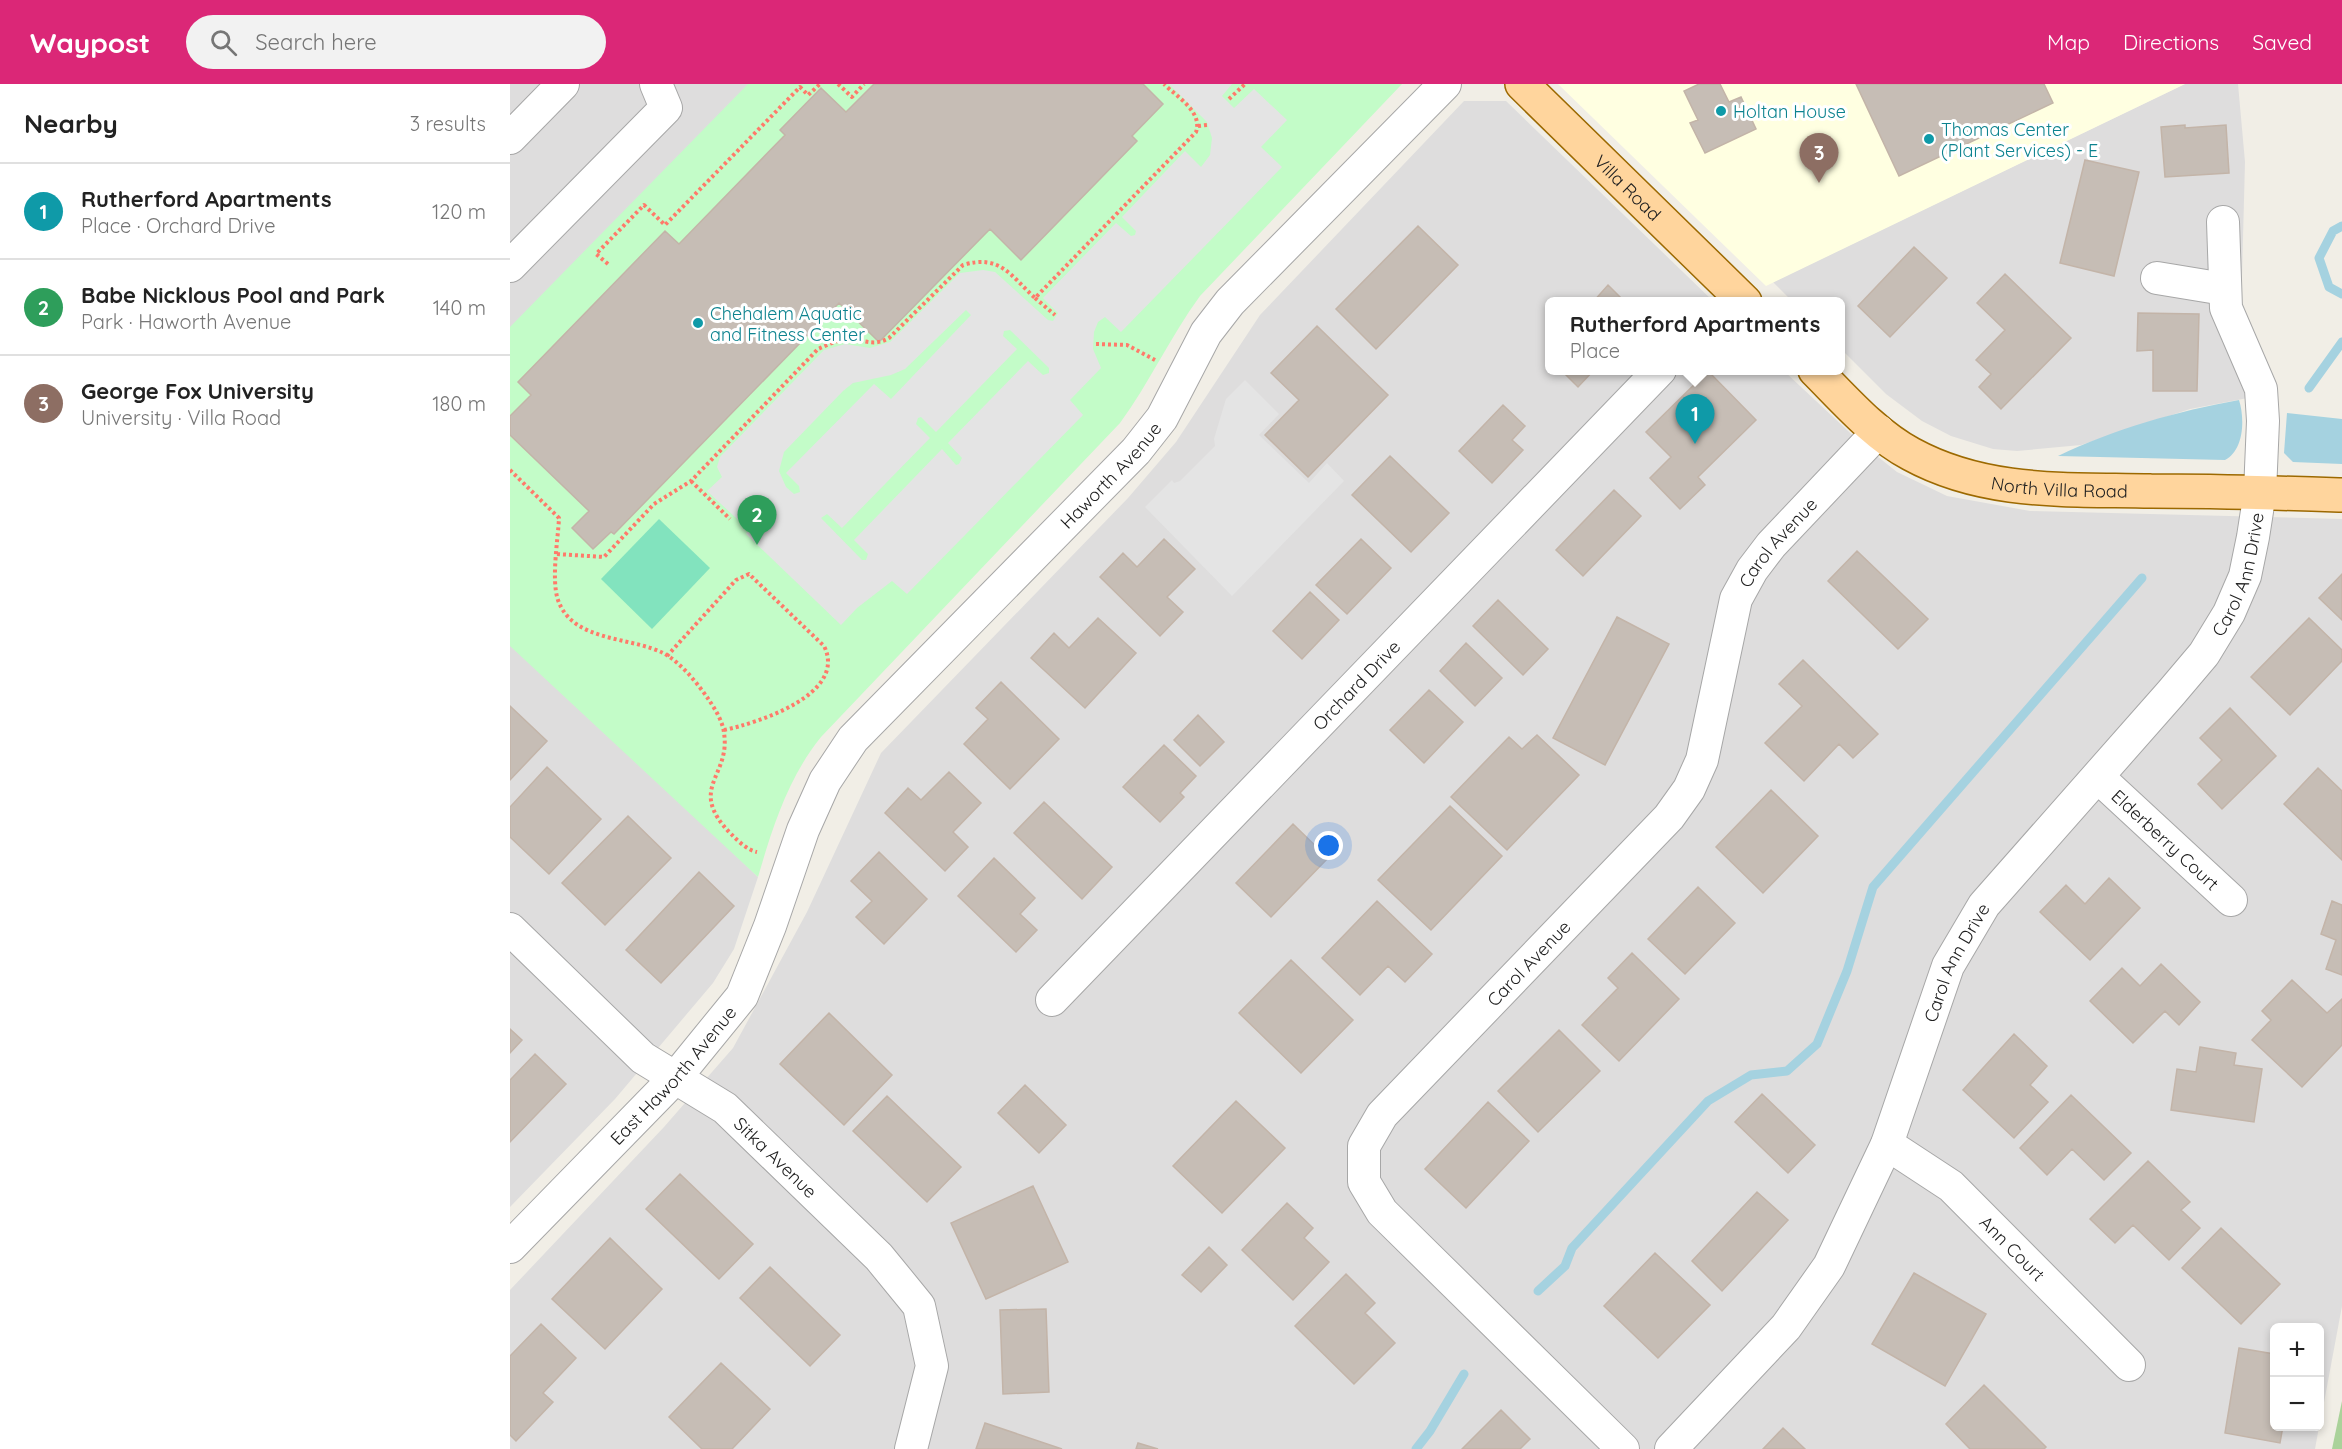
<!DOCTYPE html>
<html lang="en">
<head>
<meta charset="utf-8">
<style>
	:root { --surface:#fff; --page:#f2f2f2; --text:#222; --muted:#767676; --line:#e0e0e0; --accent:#db2777 }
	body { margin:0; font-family:Quicksand,sans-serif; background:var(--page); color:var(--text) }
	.controls { position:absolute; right:18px; bottom:18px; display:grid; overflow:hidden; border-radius:9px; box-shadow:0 3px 9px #0003 }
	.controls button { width:54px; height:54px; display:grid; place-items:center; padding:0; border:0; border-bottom:2px solid var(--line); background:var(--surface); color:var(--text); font:30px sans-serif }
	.you { position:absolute; left:819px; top:762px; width:21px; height:21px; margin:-15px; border:4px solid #fff; border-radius:50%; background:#1a73e8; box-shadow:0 0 0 9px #1a73e833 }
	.badge { display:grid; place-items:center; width:39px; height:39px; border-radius:50%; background:var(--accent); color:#fff; font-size:20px; font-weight:700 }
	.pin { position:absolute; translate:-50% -50px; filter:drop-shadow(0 2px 3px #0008) }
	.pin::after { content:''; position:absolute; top:32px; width:21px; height:18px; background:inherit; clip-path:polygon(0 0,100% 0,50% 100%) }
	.popup { position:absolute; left:1035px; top:213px; width:300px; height:78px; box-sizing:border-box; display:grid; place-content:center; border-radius:9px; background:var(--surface); filter:drop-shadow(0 2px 4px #0005); font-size:20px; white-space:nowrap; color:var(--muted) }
	.popup b { font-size:22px; color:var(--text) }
	.popup::after { content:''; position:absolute; left:50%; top:100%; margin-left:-12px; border:12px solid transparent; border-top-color:var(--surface) }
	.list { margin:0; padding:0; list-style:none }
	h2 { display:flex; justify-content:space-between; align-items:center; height:78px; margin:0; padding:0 24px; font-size:26px }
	h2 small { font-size:20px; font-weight:400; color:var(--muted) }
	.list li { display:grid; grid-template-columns:39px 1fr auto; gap:18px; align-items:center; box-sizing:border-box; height:96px; padding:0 24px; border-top:2px solid var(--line) }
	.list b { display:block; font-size:22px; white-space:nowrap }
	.list p { margin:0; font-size:20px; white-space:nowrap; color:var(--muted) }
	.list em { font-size:20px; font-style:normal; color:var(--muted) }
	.icon { flex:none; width:33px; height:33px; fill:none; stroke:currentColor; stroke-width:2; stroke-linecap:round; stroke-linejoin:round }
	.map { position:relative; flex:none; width:1832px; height:1365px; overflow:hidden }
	header { display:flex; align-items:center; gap:36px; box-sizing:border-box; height:84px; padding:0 30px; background:var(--accent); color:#fff }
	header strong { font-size:28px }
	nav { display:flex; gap:33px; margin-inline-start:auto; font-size:21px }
	.search { width:420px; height:54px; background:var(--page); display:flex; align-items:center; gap:15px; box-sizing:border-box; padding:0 21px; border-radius:33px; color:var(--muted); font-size:22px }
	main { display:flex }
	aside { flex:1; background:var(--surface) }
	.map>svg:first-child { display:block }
</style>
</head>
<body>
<header>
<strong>Waypost</strong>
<div class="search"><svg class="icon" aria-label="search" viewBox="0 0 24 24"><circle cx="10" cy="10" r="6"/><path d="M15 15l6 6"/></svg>Search here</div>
<nav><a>Map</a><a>Directions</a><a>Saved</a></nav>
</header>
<main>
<aside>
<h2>Nearby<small>3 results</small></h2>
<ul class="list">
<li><span class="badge" style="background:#0f9aa8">1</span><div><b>Rutherford Apartments</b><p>Place · Orchard Drive</p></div><em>120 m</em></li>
<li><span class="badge" style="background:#2e9e5b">2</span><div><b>Babe Nicklous Pool and Park</b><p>Park · Haworth Avenue</p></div><em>140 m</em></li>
<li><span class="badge" style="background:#8d6e63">3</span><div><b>George Fox University</b><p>University · Villa Road</p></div><em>180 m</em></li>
</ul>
</aside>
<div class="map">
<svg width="1832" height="1365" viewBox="0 0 1832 1365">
	<rect width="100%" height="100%" fill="#f1eee6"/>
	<path fill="#dedddd" d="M0,0h245l-245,258z
		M1675,0h53l7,78 -3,114 -5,25 37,92 -84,16 -109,36 -64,6 -24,-2 -42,-13 -29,-15 -36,-27 -45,-45 -1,-47 -48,-1 -19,-19z
		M954,17h42l207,200 -163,1v68l234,1 79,74 34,27 50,24 83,15 312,8v787l-22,118v-96h-46v98l45,1 -4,22h-1805v-159l154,-163 69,-79 74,-136 74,-159 247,-255 48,-56 84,-127z
		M0,552l248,241 -24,72 -21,34 -98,116 -105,108z"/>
	<path fill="#ffffe1" d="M1048,0h627l-419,202z"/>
	<path fill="#aad29a" d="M1832,1317v48h-10z"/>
	<path fill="#c3fcc8" d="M238,0h654l-202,212c-30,41 -50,86 -80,127l-299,314c-33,41 -48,89 -63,140l-248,-231v-319z"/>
	<path fill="#82e3be" d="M149,435l51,49 -58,61 -51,-50z"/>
	<path fill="#e4e4e4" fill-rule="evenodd" d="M659,0h63l-10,12 12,12 20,-19 33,31 -26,27 21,20 -161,165 -16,-15 -7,5 -4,10 -1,17 8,19 -31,32 13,15 -176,179 -15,-13 -35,27 -16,17 -95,-91 3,-4 -42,-39 15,-14 -5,-10 3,-10 104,-107 21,-6 25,4 20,-6 70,-69 23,-3 12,2 53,48 5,1 5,-8 -15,-15 73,-75 15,13 4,-1 1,-4 -14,-14 63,-66 16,16 9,-12 2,-17 -5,-16zM456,226l5,5 -80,84 -17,-15 -88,89 13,13 1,6 -6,2 -8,-7 -7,-16 5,-19 59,-61 10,-8 38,-8 14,-6zM500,246l39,38v5l-6,2 -15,-14 -80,82 14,15 -3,6 -3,1 -14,-16 -88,91 14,14 -2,6h-4l-41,-42 6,-4 15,14 88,-90 -14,-14 2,-6 3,-1 15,15 81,-83 -14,-13 1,-5z
		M735,296l34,34 -20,21 50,48 18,-20 17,18 -112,115 -87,-89 27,-27 2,3 6,-2 35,-35 -1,-7 12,-40z"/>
	<path fill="#a5d2e0" d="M1729,316c6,19 5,50 -14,60l-167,-4c56,-27 120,-45 181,-56z
		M1777,329l55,6v45l-49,-2 -9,-9z"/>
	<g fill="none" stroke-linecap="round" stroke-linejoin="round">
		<path stroke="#a5d2e0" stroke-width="9" d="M1832,142l-9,5 -14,27 10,29 13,7
			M1799,304l33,-46
			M1028,1207l27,-25 7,-18 136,-147 43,-26 36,-4 30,-27 30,-73 26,-84 269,-309
			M906,1365l14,-18 34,-57"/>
	</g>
	<path fill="#c6bdb5" stroke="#c3b4a8" stroke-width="1.5" d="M364,0h269l20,20 -31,32 5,5 -116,119 -31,-31 -111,113 -40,-39 -225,231 -3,-2 -18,17 -21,-21 17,-17 -79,-76v-19l21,-21 -13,-13 147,-151 14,13 106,-109 -5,-5 41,-42 25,24z
		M1189,0h21l9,18 12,-5 15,32 -51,24 -15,-30 8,-3 -14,-29z
		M1346,0h188l9,19 -154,73z
		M1675,41v3l41,-3 3,48 -64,4 -4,-50z
		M1575,76l54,12 -25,104 -54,-13z
		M908,142l40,39 -82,84 -40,-40z
		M1404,163l33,31 -57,59 -32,-31z
		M1495,190l66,64 -70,71 -22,-22 12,-13 -15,-14 29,-30 -28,-27z
		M1098,201l17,17h-32z
		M1628,229l61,1 -2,77h-44v-41l-16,1z
		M807,242l71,69 -80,82 -43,-42 34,-35 -28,-27z
		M1051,286h33l-16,17z
		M1198,287l48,49 -58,57 7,8 -25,24 -30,-31 21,-21 -25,-25z
		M993,321l22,21 -13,14 11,10 -31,33 -33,-32z
		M880,372l59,57 -38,39 -59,-57z
		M1104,406l27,26 -58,60 -27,-26z
		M654,455l31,30 -28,28 16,15 -23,24 -60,-59 23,-24 14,14z
		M851,455l30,29 -44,46 -31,-29z
		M1347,467l71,68 -30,30 -70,-68z
		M1832,490v46l-23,-22z
		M800,508l29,28 -37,39 -29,-28z
		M988,516l50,49 -25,26 -50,-49z
		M1107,533l52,27 -64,121 -52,-27z
		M588,534l38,35 -51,55 -54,-50 23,-25 15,15z
		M1799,534l33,32v11l-52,54 -39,-38z
		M956,559l36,35 -27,28 -35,-35z
		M1293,576l75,74 -25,24 -14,-14 -35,37 -39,-38 37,-37 -23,-22z
		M491,598l58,57 -49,50 -46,-45 24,-25 -12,-11z
		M919,606l34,32 -39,41 -34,-33z
		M0,622l37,35 -37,39z
		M1720,624l46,48 -54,53 -24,-25 24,-24 -22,-22z
		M688,631l26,27 -24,24 -26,-26z
		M1027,651l42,40 -72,75 -56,-53 58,-60 13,12z
		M654,661l32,31 -16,17 4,4 -24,25 -37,-35z
		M37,683l54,52 -52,55 -39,-37v-30z
		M1808,684l24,23v69l-58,-56z
		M439,688l32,31 -28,29 15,15 -23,24 -60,-58 23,-25 13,12z
		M1261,706l47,46 -55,57 -47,-46z
		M534,718l68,65 -30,32 -68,-66z
		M940,722l52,50 -71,74 -53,-50z
		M118,732l43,42 -66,67 -43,-42z
		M783,740l35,34 -57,59 -35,-34z
		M369,768l48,47 -43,45 -28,-27 16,-16 -21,-20z
		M484,774l41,40 -15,16 17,16 -21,22 -58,-56z
		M189,788l35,34 -73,77 -35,-33z
		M1599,794l31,30 -50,52 -50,-48 26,-27 19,19z
		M1188,803l37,36 -50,51 -37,-35z
		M867,817l55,53 -27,28 -17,-16 -28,29 -38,-37z
		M1822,817l10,4v70l-16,-6 10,-29 -15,-6z
		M1122,869l47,46 -60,62 -37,-36 36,-37 -10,-10z
		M781,876l62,60 -52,53 -62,-60z
		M1651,880l39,38 -21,23 -14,-14 -32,32 -43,-42 32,-33 18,18z
		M1782,896l35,33 15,-14v46l-40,42 -50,-47 19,-20 -9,-9z
		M319,929l63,62 -48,50 -64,-61z
		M0,945l12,11 -12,13z
		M1049,946l41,41 -62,61 -40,-41z
		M1504,950l33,32 -17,19 18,17 -34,36 -51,-48z
		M1690,963l36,6 -2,12 28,4 -8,53 -83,-12 6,-41 19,3z
		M25,970l31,30 -56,58v-62z
		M515,1001l41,40 -27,28 -41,-40z
		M1252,1010l53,51 -27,28 -53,-51z
		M1561,1011l60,58 -27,27 -32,-31 -25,26 -27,-27z
		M377,1012l74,71 -34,35 -74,-71z
		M726,1017l49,47 -63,65 -49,-47z
		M978,1018l41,39 -63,67 -41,-39z
		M1638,1077l42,41 -9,8 19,18 -31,32 -36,-35 -18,18 -25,-24z
		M170,1090l73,70 -34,35 -73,-70z
		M523,1102l35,76 -82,37 -35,-76z
		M1247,1108l31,28 -66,71 -30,-30z
		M777,1119l26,25 -9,10 25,24 -36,38 -51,-50z
		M1711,1144l59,56 -39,40 -59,-56z
		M100,1154l52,51 -57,60 -53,-50z
		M699,1163l18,18 -26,27 -19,-17z
		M1145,1169l55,52 -52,53 -54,-52z
		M260,1183l70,68 -30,31 -70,-68z
		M1404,1189l72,41 -41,72 -73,-42z
		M836,1190l29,29 -10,10 30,30 -41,41 -59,-58z
		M536,1225l3,83 -46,2 -3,-84z
		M31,1240l35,34 -33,35 10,9 -37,39 -6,-6v-79z
		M1729,1264l35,6v72h9l-3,17 -55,-10z
		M211,1279l49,46 -38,40h-30l-33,-32z
		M1474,1301l62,62 -2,2h-74l-24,-25z
		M991,1326l29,29 -10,10h-58z
		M475,1339l77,26h-86z
		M1273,1344l22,21h-42z
		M628,1359l20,6h-22z"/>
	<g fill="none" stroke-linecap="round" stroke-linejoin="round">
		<g stroke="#a7a7a7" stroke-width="34">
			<g id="minor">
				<path d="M0,54l53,-54"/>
				<path d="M0,182l156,-158 -10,-24"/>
				<path d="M1647,194l67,11"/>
				<path id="s1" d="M1588,693l133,123"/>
				<path id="s2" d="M0,845l133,129 82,50 154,149 40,49 13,60 -21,83"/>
				<path id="s3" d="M542,916l608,-630"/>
				<path id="s4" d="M1377,1060l64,42 178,179"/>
				<path id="s5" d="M0,1163l166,-170 66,-81 28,-70 33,-96 22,-49 28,-42 283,-288 26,-33 44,-85 24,-31 215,-218"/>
				<path id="s6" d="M1113,1365l-241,-237 -18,-30v-36l18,-31 287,-298 20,-28 13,-29 34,-161 16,-29 19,-25 108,-114"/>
				<path id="s7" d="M1161,1365l115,-122 43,-61 58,-122 61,-178 36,-61 187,-212 33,-39 25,-41 16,-37 8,-39 7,-45 3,-71 -2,-32 -35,-81 -3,-86"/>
			</g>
		</g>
		<g stroke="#9c6900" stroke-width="36">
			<g id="major">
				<path id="s8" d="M1012,0l223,218"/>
				<path id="s9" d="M1305,286c29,29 60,65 96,84 75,41 157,35 240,37 64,0 127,2 191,4"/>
			</g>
		</g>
		<path stroke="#ff7a6a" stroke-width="4" stroke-dasharray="3 3" stroke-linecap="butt" d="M328,0l14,13 12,-13
			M719,15l16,-15
			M688,42l9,-1
			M98,180l-12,-10 48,-49 21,20 135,-138 8,8 12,-11
			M525,214l20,17
			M586,260l31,1 28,15
			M0,386l49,48c-1,22 -8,61 -1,82 15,43 74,36 107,54 17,10 33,30 44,46 6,9 14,22 15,33 7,44 -38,55 7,101 7,7 16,16 26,18
			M181,397l39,38
			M47,470l47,3 50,-53 37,-23 127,-132c10,-4 22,-11 33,-10 16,2 24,7 38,-1l74,-73c37,-11 47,10 72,33l161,-166c7,-20 -19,-35 -32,-48
			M157,572l69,-76 13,-6 75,72c24,48 -66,77 -100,84"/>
		<use href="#minor" stroke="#fff" stroke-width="32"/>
		<use href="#major" stroke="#ffd59d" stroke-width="33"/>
	</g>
	<g fill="#0f9aa8" stroke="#fff" stroke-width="2">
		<circle cx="1211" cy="27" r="6"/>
		<circle cx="1419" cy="55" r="6"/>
		<circle cx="188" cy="239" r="6"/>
	</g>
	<g text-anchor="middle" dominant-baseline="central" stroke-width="6" stroke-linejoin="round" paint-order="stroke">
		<g font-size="18" fill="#0d838f" stroke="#fff" text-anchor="start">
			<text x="1223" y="27">Holtan House</text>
			<text x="1431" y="45">Thomas Center<tspan x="1431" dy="21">(Plant Services) - E</tspan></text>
			<text x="200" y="229">Chehalem Aquatic<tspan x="200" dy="21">and Fitness Center</tspan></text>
		</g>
		<g font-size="18" fill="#202020" stroke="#fff">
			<text stroke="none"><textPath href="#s8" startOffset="148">Villa Road</textPath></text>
			<text stroke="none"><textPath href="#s5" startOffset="992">Haworth Avenue</textPath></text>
			<text stroke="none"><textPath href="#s9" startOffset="282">North Villa Road</textPath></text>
			<text stroke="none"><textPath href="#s6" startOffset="1160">Carol Avenue</textPath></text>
			<text stroke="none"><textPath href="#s7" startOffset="1058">Carol Ann Drive</textPath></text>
			<text stroke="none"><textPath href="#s3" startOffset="438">Orchard Drive</textPath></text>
			<text stroke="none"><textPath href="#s1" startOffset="92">Elderberry Court</textPath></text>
			<text stroke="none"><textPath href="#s6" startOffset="656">Carol Avenue</textPath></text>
			<text stroke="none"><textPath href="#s7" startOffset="572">Carol Ann Drive</textPath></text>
			<text stroke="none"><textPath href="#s5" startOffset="237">East Haworth Avenue</textPath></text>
			<text stroke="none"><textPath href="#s2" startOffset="352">Sitka Avenue</textPath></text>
			<text stroke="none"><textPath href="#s4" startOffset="164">Ann Court</textPath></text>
		</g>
	</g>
</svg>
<div class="controls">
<button>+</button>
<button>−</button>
</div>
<div class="you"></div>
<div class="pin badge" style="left:1185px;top:360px;background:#0f9aa8">1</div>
<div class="popup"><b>Rutherford Apartments</b>Place</div>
<div class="pin badge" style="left:247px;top:461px;background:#2e9e5b">2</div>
<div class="pin badge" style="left:1309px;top:99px;background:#8d6e63">3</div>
</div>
</main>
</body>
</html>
